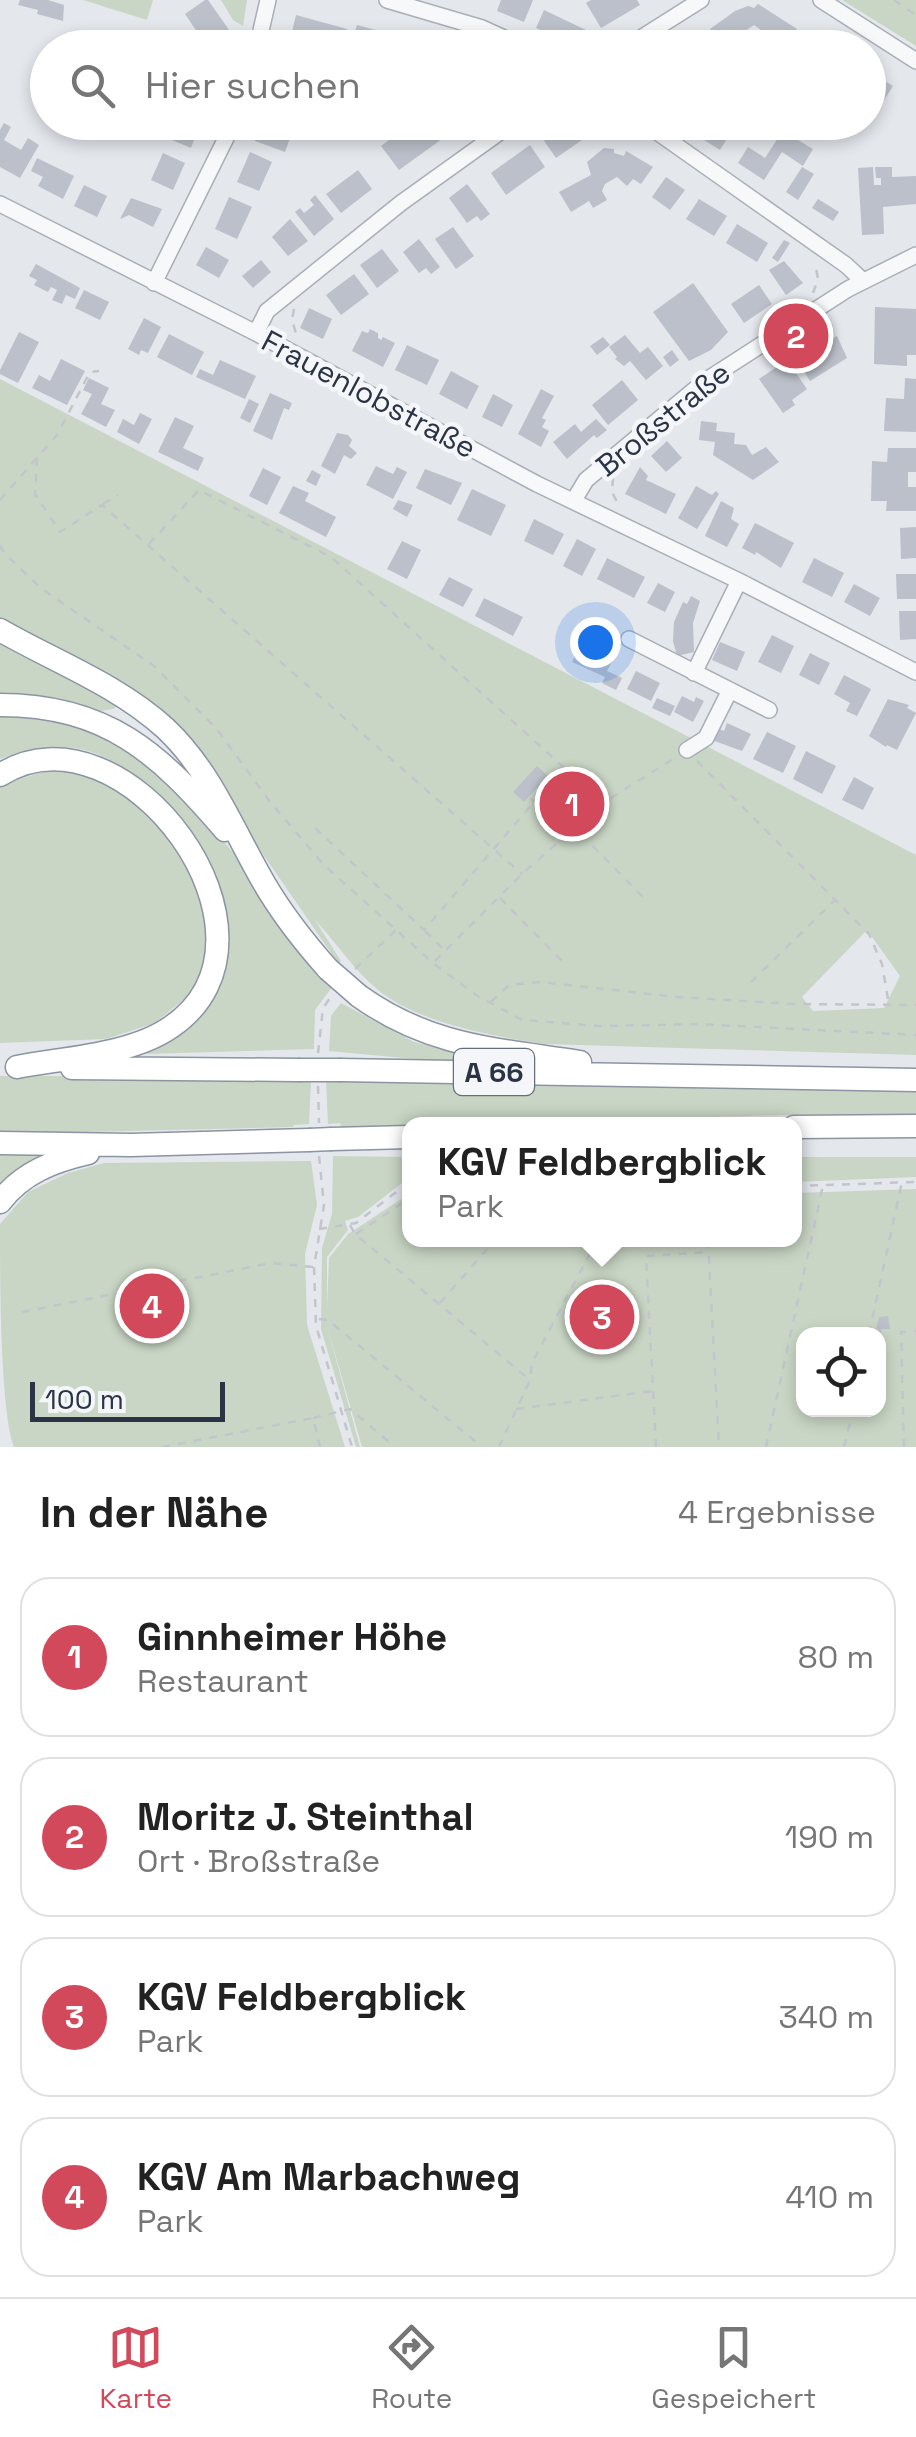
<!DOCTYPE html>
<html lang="de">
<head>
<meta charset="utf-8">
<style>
	:root { --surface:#fff; --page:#f6f6f6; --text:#222; --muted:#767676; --line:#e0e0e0; --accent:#d1495b }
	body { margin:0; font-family:"Space Grotesk",sans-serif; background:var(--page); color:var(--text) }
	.controls { position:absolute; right:30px; bottom:30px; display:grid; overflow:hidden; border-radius:20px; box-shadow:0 5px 15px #0003 }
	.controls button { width:90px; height:90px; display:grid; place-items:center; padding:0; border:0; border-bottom:2px solid var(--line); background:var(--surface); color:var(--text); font:50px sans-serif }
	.scale { position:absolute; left:30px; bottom:25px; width:195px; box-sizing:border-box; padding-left:10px; border:5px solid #2b3445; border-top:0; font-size:28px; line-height:35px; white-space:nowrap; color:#2b3445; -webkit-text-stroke:8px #f4f6f9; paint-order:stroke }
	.you { position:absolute; left:595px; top:642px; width:35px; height:35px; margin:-25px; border:8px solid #fff; border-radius:50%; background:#1a73e8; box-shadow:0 0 0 15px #1a73e833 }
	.badge { display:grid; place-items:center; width:65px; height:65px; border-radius:50%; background:var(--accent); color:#fff; font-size:32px; font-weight:700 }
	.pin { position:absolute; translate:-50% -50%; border:5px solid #fff; box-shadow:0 2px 10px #0006 }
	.popup { position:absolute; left:402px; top:1117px; width:400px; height:130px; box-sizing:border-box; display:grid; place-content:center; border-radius:20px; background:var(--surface); filter:drop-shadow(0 2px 8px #0005); font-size:32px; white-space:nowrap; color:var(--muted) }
	.popup b { font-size:38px; color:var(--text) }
	.popup::after { content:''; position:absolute; left:50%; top:100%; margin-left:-20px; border:20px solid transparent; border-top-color:var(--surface) }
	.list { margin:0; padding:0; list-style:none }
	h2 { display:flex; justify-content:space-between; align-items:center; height:130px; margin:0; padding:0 40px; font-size:42px }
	h2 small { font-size:32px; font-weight:400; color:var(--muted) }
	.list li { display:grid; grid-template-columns:65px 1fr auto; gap:30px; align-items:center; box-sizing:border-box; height:160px; margin:0 20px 20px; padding:0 20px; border:2px solid var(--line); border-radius:30px }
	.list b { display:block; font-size:38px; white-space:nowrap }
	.list p { margin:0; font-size:32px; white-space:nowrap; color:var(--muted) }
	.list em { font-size:32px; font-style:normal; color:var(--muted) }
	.icon { flex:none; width:55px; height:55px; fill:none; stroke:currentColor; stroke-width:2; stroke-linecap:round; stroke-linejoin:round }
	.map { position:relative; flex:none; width:916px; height:1447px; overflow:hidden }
	.search { position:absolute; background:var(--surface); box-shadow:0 5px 15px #0003; left:30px; right:30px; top:30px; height:110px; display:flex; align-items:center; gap:25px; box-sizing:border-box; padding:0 35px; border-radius:55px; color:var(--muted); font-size:38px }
	.sheet { height:850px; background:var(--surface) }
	nav { display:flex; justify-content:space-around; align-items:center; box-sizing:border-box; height:140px; border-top:2px solid var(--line); background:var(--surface); font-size:28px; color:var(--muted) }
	nav a { display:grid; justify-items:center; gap:5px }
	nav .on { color:var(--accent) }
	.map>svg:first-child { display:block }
</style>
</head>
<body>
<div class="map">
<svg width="916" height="1447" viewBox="0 0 916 1447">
	<rect width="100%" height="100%" fill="#e4e7ec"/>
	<path fill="#c9d6c5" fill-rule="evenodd" d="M83,0h70l-6,20z
		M221,0h26l-4,26 -10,-6z
		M842,0h74v46z
		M0,379l916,476v200l-372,-11c-51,-8 -127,-21 -167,-55 -24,-20 -41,-47 -62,-69l26,41 -3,2 -151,-219 -187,-122zM867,930l33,46 -16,32 -71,3 -11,-14z
		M0,638l122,65 -9,6 -13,2 -48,-14 -52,-4z
		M0,711l75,11 71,36 87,94 15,24 85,110 -18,24 -1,39 -167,5v-4c23,-13 45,-25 61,-46 25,-34 26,-87 7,-124 -8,-13 -18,-25 -26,-38 -51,-73 -96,-118 -189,-83z
		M60,767l53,17 55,53 28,42 14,70 -8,24 -13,22 -34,28 -49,16 -106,4v-258z
		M341,1003l73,39 75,19 -1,5 -159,-15 2,-35z
		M0,1076h301l10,5 -2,43 -15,1 -1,2 -293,7z
		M339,1077l577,14v24h-133l-442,13 -1,-5 -12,1 -2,-43z
		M58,1153l-41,17 -17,15v-30z
		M333,1156l76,1v25l-7,1 -44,34 -13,4 3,9 -21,27v52l2,-51 19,-24 61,-40 1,46h384l1,-47 121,-4v258h-554l-35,-121 33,121h-4l-35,-118 1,-81 10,-34zM804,1334h74v76h-74z
		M795,1157h121v20l-121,5z
		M311,1161l6,44 -12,49 2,71 38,122h-331c-14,-38 -14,-173 -14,-223l28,-32 40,-19 36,-10z"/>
	<path fill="#bbc0ca" d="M20,0h28l16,5 -1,16 -26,-7 1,-4 -20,-5z
		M205,0h3l24,34 -20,14h-4l-23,-34z
		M501,0h32l-9,22 -27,-11z
		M591,0h46l3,5 -39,23 -15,-25z
		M758,4l39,25 -11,19 -32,-23 -34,23 -10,-19 25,-18 13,-5 6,2z
		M544,10l42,20 -8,17 -42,-19z
		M296,15l51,14 -5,19h-54z
		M357,25l45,12 -3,11h-49z
		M809,33l22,15h-32z
		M696,34l9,14h-31l6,-4z
		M870,72l23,14 -12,19 -12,-8z
		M165,122l8,3 14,-3 12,5 -8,21 -31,-13z
		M262,122h44l-2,7 -6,-3 -2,6 -3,-2 -8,22 -30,-11z
		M413,122h17l12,17 -43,31 -18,-24z
		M558,122h31l6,9 -39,27 -16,-23z
		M700,122l24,1 13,-1 -17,28 -27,-17z
		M4,123l7,4 -7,13 17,10 7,-12 11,7 -19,33 -20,-11v-37z
		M786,133l27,16 -10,17 -21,-14 -18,28 -26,-17 10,-16 17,11 13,-20 4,2z
		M530,145l15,22 -39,28 -15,-22z
		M604,148l10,1v4l10,3 2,-5 27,16 -12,17 -8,-5 -6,7 -10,-9 -12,7 -3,7 5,9 -14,8 -4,-7 -18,11 -12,-20 32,-17 -4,-13z
		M250,152l22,10 -13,29 -22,-9z
		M163,153l22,10 -12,27 -22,-10z
		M37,158l37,18 -11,23 -25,-13 5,-9 -12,-6z
		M802,167l12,7 -16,26 -12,-8z
		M873,167l1,18h7v-7h-5l-1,-11h17v10l24,-1v28l-33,3 1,27 -22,1 -4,-67z
		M358,170l14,19 -31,24 -15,-19z
		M666,177l19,13 -15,20 -18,-13z
		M467,184l23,30 -9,7 -4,-5 -10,7 -18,-25z
		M84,185l23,11 -10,21 -23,-11z
		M315,195l19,24 -20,17 -19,-24 5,-4 4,5 10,-8 -4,-5z
		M229,197l23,10 -15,32 -22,-10z
		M131,198l31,11 -9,18 -24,-12 -9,4z
		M699,199l28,17 -13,20 -28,-17z
		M818,199l21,13 -6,9 -21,-13z
		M290,219l18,22 -20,15 -16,-19z
		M737,224l31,19 -11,19 -31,-19z
		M453,227l21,29 -18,13 -21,-30z
		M419,239l21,28 -9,7 -5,-6 -7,5 -16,-21z
		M784,240l6,3 -12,19 -6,-4z
		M206,247l23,13 -10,18 -23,-13z
		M382,249l17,22 -22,17 -17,-23z
		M261,260l10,12 -18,16 -11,-12z
		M784,261l19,22 -17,12 -17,-25z
		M36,264l44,24 -5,11 -9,-4 -4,9 -10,-4 5,-10 -6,-3 -3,5 -14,-7 3,-5 -8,-4z
		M354,274l15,20 -28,21 -15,-20z
		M693,283l35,49 -17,18 -22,11 -36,-49z
		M759,285l13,19 -28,19 -13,-19z
		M84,290l25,12 -9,18 -25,-12z
		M875,307l41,2v46h-9v11l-33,-2z
		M309,308l23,11 -9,20 -23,-11z
		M144,318l17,9 -13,26 -7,-3 -2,5 -11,-6z
		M370,329l8,4v5l3,2 2,-3 12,6 -12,24 -31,-16 10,-20 6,2z
		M19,332l20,10 -21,41 -18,-9v-4z
		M830,333l3,5 4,-2 10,22 -37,23 -16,-26z
		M169,334l35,18 -12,23 -35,-18z
		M625,335l15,18 8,-6 15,19 -17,14 -16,-19 -6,5 -9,-7 2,-2 -8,-10z
		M603,337l7,8 -13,10 -7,-9z
		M407,345l32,15 -12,25 -32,-15z
		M672,350l7,10 -9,7 -7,-10z
		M61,359l24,12 -18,34 -35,-17 7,-13 11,6z
		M220,360l36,16 -11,23 -49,-22 4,-8 13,6z
		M787,360l20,29 -15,11 3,5 -12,8 -24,-34z
		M451,371l28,15 -12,23 -28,-15z
		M89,378l20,10 -8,16 14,6 -9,17 -25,-13 11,-20 -9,-4z
		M905,378l11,1v53l-32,-1 2,-33 18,1z
		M622,380l16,20 -30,25 -16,-20z
		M541,389l13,7 -12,22 4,2 -4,7 7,4 -8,16 -23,-13z
		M270,393l22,10 -3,7 -5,-2 -12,32 -19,-9z
		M493,394l20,11 -11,22 -20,-10z
		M249,399l10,5 -9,19 -10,-5z
		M140,413l12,6 -13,25 -22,-12 6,-13 11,6z
		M175,417l19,9 -11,22 21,10 -6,13 -40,-19z
		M596,419l11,11 -10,8 -3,-3 -27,24 -14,-17 22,-18 6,8z
		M701,421l16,2 -1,8 19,2 -1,11 12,1 6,10 14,-8 13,15 -26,18 -40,-25 2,-13 -16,-2z
		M337,433l11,2 4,5 -3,6 8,7 -6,6 -7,-4 -9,19 -14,-8z
		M667,441l15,17 -16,14 -15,-16z
		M888,448h28v24h-8v15h8v24h-30l1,-10h-16l1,-40 15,1z
		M376,466l17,8 4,-7 10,5 -14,27 -27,-14z
		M640,467l8,9 -2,4 30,14 -10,20 -41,-20z
		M263,468l18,9 -14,28 -18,-9z
		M425,469l37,14 -11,22 -35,-17z
		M312,470l9,5 -5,11 -10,-5z
		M293,486l16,7 -4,8 31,16 -10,20 -47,-24z
		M696,486l16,9 4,-4 3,3 -22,35 -19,-11z
		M472,489l34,16 -15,31 -34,-16z
		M398,500l15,5 -6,12 -14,-8z
		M721,501l13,7 -3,11 8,5 -12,23 -22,-11z
		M534,519l30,15 -11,21 -29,-14z
		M755,523l39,20 -13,25 -25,-16 -1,3 -13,-7z
		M916,527v31l-15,1 -1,-31z
		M577,539l19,10 -14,27 -19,-10z
		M402,541l19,9 -14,29 -20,-10z
		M607,558l38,19 -11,21 -37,-19z
		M814,558l30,15 -12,24 -30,-15z
		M896,574h20v25h-19z
		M449,577l24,12 -10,18 -24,-12z
		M658,583l17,9 -10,20 -18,-9z
		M854,584l26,14 -10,18 -26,-14z
		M691,596l9,5 -7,22 1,29 -17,4 -4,-15 1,-19 9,-20 4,2z
		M484,598l39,19 -10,19 -38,-20z
		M899,611h17v28l-16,1z
		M772,635l22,11 -13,27 -23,-11z
		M582,641l33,15 -8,15 15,7 -6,12 -14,-7 3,-6 -33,-15z
		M720,642l25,10 -8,19 -25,-11z
		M810,653l20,10 -11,22 -20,-10z
		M636,671l24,12 -9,18 -24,-12z
		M844,675l27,14 -14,27 -11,-5 4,-8 -16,-9z
		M682,696l12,6 2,-5 8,4 -11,21 -19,-10z
		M657,698l18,8 -5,10 -18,-8z
		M888,699l21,6 -2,3 9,5 -19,37 -10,-5 -1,2 -17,-11z
		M727,723l24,11 -9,17 -33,-12 6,-12 9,4z
		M767,732l29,14 -13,27 -30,-14z
		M806,751l30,15 -14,28 -29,-15z
		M537,766l11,10 -24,26 -11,-10z
		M560,767l21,20 -19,20 -2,-3 -8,8 -16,-15 8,-8 -3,-2z
		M854,777l20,11 -11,22 -21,-10z
		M888,1316l2,13h-9v6l-6,-1 4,-17z"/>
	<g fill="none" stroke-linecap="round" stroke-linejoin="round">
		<g stroke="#a9aeb7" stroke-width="18">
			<path id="minor" d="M387,0l95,28 44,20
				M821,0l95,61
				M257,48l11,-48
				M625,48l76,-48
				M643,122l203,143 17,16
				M0,204l256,129 281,151 202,97 177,91
				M154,283l80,-161
				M256,333l11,-22 134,-108 113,-81
				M574,500l12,-20 119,-99 143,-92 68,-34
				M629,639l140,71
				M694,673l45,-92
				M687,750l19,-12 24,-48"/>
		</g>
		<g stroke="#8b94a3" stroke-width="25">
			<path id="highway" d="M0,630c54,31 118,55 165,98 46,43 68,102 99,155 18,31 40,59 64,86
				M0,705c107,0 159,48 225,125
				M0,775c124,-79 303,162 171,252 -40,28 -107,31 -154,40
				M359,996c71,51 138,53 221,66
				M72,1068l226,2
				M341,1070l575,10
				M794,1127l122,-1
				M332,1139l78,-2
				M0,1143l131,2 178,-5
				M0,1202c22,-29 53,-41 88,-49"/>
		</g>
		<path stroke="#c2c5cb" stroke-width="2.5" stroke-dasharray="8 8" stroke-linecap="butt" d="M894,0l22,15
			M813,293l5,-14 -3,-16
			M294,309l-2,11 6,20
			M37,458l-2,36 25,38 42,-27 420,369
			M613,478l-1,14 8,16
			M0,500l57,-65 33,-63 9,-1
			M103,504l15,-9
			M149,544l50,-54 132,67 271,245
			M0,545l4,8 38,36 112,77 62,62 55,75 53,62 109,98 43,32 46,25 78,6 97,-2 219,11
			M697,761l172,173 13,30 7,41
			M530,798l26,24 19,6 69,70
			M315,828l109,102 110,-128
			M500,898l65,66
			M425,931l19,19
			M435,961l87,-87 81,-71 73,-46
			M355,969l41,-39
			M751,982l83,-81
			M491,1002l18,-17 32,-3 136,15 117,7 122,1
			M318,1053l5,-45 10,-14
			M318,1086l1,37
			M319,1156l5,49 -10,62 2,59 36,121
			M794,1186l122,-4
			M350,1225l5,9 175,146
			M319,1229l37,-6 48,-37h6
			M356,1234l52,-35
			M708,1240l11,207
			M440,1303l55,-63
			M22,1312l249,-49 42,4
			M319,1319l9,1 154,127
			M869,1334l33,-152
			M516,1409l136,-18
			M313,1418l37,-9 45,38
			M162,1447l151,-29 7,29
			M499,1447l31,-67 2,-17 65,-123
			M656,1447l-10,-191 63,-4
			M766,1447l57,-262
			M844,1447l9,-37
			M904,1447l-3,-115 15,-1"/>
		<use href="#minor" stroke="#f7f8fa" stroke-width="15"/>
		<use href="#highway" stroke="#fff" stroke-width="22"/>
		<g stroke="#8b94a3" stroke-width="25" stroke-linecap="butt">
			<path id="highway-bridge" d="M328,969l31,27
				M298,1070h43
				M309,1140l23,-1"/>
		</g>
		<use href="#highway-bridge" stroke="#fff" stroke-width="22"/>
	</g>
	<g text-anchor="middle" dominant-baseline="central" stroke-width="9" stroke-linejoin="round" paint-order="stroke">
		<rect fill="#f4f6f9" stroke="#676e7b" stroke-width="2.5" x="454" y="1049" width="80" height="46" rx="8"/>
		<g font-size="28" font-weight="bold" fill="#2b3445">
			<text x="494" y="1072">A 66</text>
		</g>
		<g font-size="30" fill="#2b3445" stroke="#f4f6f9">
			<text transform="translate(369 394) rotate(28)">Frauenlobstraße</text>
			<text transform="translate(663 419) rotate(-39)">Broßstraße</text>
		</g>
	</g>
</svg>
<div class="controls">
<button><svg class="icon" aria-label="locate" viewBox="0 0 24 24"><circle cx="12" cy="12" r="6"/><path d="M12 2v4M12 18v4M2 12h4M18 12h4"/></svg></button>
</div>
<div class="scale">100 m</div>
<div class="you"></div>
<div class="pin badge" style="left:572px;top:804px">1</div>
<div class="pin badge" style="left:796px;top:336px">2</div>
<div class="pin badge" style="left:602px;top:1317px">3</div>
<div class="popup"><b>KGV Feldbergblick</b>Park</div>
<div class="pin badge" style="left:152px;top:1306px">4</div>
<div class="search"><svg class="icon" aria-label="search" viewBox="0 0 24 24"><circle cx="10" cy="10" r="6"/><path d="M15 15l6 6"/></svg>Hier suchen</div>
</div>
<section class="sheet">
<h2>In der Nähe<small>4 Ergebnisse</small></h2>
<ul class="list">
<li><span class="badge">1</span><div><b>Ginnheimer Höhe</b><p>Restaurant</p></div><em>80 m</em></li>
<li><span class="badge">2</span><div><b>Moritz J. Steinthal</b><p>Ort · Broßstraße</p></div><em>190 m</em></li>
<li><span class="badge">3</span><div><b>KGV Feldbergblick</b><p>Park</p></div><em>340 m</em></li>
<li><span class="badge">4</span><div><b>KGV Am Marbachweg</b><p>Park</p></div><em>410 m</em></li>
</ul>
</section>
<nav>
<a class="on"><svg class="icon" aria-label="map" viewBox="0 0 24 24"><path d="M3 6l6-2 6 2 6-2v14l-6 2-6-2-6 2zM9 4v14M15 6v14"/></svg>Karte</a>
<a><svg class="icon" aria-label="directions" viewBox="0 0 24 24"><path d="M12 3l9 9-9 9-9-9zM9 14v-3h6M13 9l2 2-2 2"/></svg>Route</a>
<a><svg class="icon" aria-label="saved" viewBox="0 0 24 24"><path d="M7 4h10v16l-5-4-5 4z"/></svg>Gespeichert</a>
</nav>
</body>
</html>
